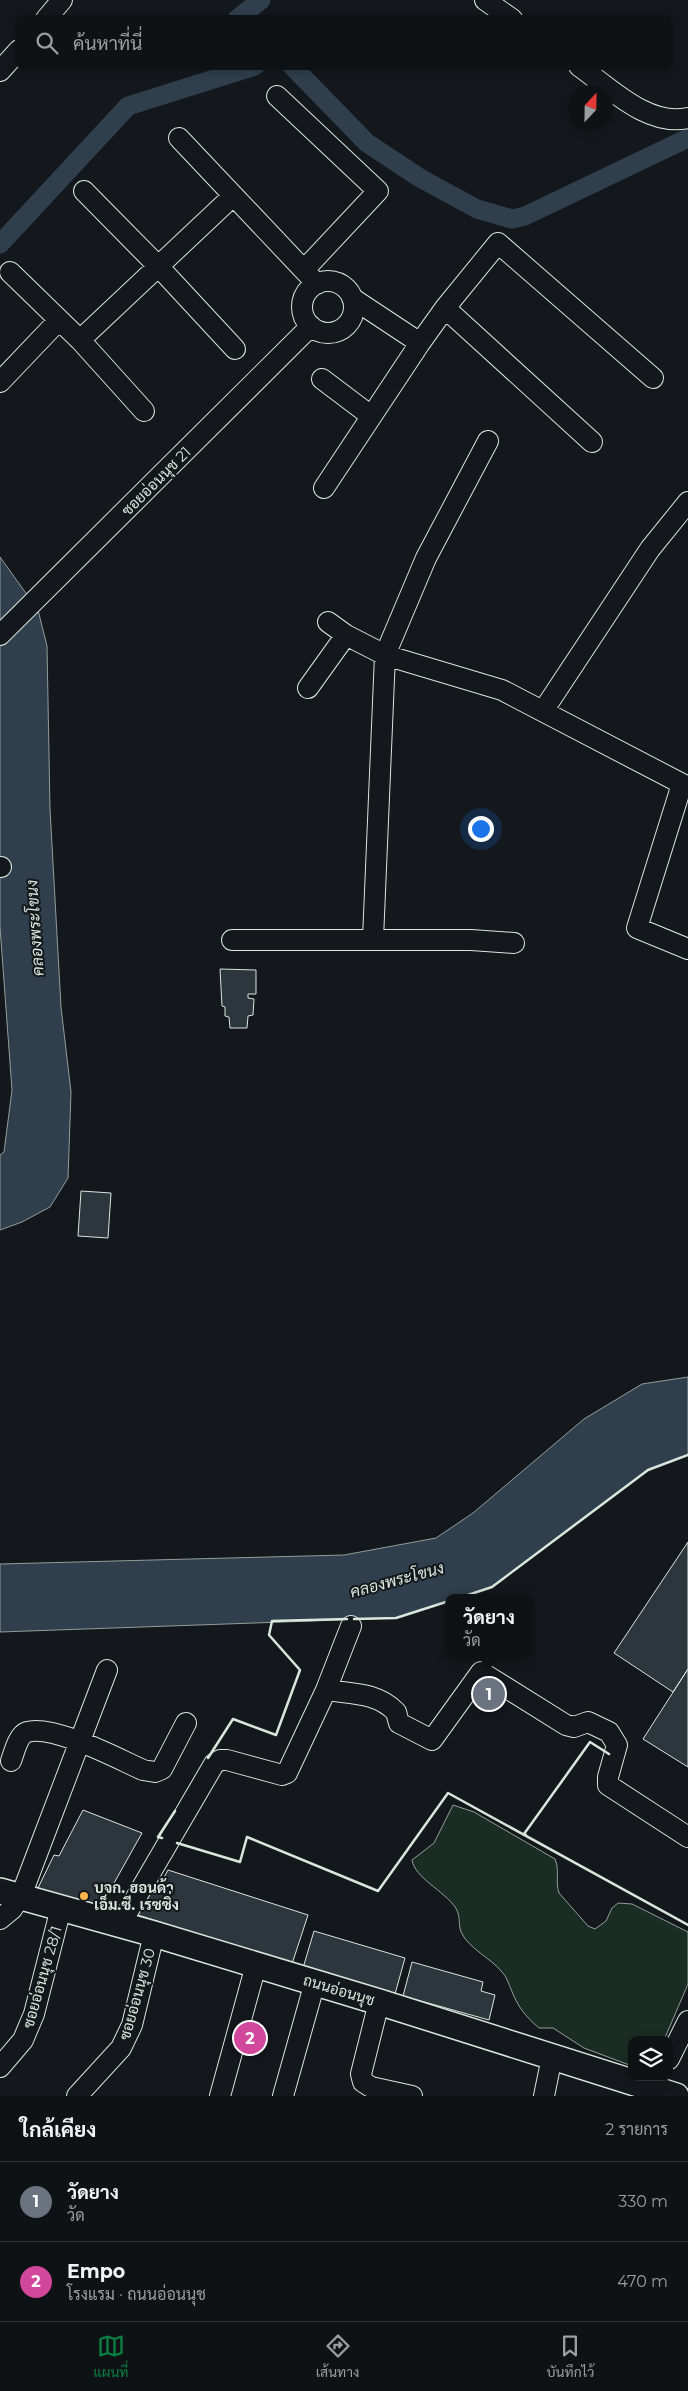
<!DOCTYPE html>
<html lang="th">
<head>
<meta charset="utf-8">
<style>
	:root { --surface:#0f1215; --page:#181b1e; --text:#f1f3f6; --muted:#9b9ea0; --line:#2f3234; --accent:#0b8043 }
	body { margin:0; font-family:Montserrat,Sarabun,sans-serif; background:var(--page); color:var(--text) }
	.controls { position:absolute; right:15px; bottom:15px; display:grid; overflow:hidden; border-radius:10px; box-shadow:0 2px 8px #0003 }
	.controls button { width:45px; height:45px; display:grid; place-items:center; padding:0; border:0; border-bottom:1px solid var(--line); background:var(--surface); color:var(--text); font:25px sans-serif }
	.compass { position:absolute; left:568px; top:85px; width:45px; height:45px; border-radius:50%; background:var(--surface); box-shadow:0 2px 8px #0003; rotate:22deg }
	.you { position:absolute; left:480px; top:828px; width:18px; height:18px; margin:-12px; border:4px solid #fff; border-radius:50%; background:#1a73e8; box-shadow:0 0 0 8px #1a73e833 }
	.badge { display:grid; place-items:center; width:32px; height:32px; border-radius:50%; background:var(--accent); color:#fff; font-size:16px; font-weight:700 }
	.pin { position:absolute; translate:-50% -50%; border:2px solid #fff; box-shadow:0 1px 5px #0006 }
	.popup { position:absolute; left:445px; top:1594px; width:88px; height:65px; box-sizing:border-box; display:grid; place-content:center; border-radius:10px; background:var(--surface); filter:drop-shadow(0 1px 4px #0005); font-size:16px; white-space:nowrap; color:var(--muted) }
	.popup b { font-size:19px; color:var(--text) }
	.popup::after { content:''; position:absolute; left:50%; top:100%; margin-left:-10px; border:10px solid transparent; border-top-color:var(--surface) }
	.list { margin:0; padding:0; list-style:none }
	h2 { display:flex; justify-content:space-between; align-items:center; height:65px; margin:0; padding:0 20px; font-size:21px }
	h2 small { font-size:16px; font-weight:400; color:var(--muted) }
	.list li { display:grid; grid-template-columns:32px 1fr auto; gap:15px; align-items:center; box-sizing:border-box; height:80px; padding:0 20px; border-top:1px solid var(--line) }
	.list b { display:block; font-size:19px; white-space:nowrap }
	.list p { margin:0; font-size:16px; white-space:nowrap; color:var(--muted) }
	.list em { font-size:16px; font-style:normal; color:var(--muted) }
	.icon { flex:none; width:28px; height:28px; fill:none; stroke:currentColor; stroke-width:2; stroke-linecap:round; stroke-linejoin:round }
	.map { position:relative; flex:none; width:688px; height:2096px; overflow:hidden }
	.search { position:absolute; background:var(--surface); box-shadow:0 2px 8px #0003; left:15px; right:15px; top:15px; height:55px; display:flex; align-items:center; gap:12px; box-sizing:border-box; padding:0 18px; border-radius:10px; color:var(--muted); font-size:19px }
	.sheet { height:225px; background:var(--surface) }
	nav { display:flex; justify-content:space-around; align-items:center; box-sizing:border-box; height:70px; border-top:1px solid var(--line); background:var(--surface); font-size:14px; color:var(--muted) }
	nav a { display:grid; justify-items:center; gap:2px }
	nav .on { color:var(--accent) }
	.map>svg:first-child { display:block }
</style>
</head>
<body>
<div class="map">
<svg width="688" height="2096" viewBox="0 0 688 2096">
	<rect width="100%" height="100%" fill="#14181c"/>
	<path fill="#1a2d24" stroke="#939e99" d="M453,1805l21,7 81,47c5,11 0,22 4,34l29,33 7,3 11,-8 6,-13 6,-5 14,1 56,28v52l-24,56h-32v26l-48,-18 -31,-20h-14c-13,-11 -22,-22 -28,-39 -3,-6 -4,-12 -9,-17 -11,-14 -33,-23 -41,-40 -3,-8 0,-17 -6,-25 -11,-16 -40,-29 -43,-47l22,-17z"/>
	<path fill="#2f3f4d" stroke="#939e99" d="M0,557l38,53 9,36 3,163 11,198 10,85 -3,86 -18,29 -28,15 -22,8v-75l4,-3 8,-62 -12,-163z
		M688,1377v78l-40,15 -156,117 -33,11h-10v3l-53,17 -396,14v-68l344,-9 92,-17 37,-25 111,-94 58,-35z"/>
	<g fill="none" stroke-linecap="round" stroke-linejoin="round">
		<path stroke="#2f3f4d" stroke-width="19" d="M237,19l24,-19
			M292,66l75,77 53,35 57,31 35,10 13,-3 163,-78
			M0,244l128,-138 127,-40"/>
	</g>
	<path fill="#2c363c" stroke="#d8e6dc" d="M220,969l36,1v24h-8v4l6,1 -1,16 -5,1 -1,12h-17l-1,-11 -4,-1v-9l-3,-1z
		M81,1191l30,2 -3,45 -30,-2z
		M688,1542v127l-15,23 -59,-39z
		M688,1669v98l-45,-28z
		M83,1810l59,23 -43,77 -62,-20 17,-35 5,1z
		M168,1870l140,45 -16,49 -154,-49 16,-36 8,2z
		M314,1931l91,27 -10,36 -92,-26z
		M412,1962l71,20 -2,9 14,4 -6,25 -86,-24z"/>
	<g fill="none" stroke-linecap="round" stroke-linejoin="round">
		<g stroke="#d8e6dc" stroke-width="22">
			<path id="minor" d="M485,0l27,19
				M46,19l16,-19
				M579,66c31,22 69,61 109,52
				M0,71l19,-21
				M277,96l101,95 -74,79
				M179,138l138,146
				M84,191l74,75 77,83
				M10,272l70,68
				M302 307a26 26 0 1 1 52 0a26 26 0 1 1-52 0Z
				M352,298l68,45 25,-35 53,-65 155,135
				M445,308l147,134
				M322,379l49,37
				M0,382l59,-62
				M144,411l-64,-71 153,-144
				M324,488l96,-145
				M328,622l18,13 39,20 117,35 186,97
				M0,635l311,-309
				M308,688l38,-53
				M543,711l107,-162 38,-47
				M682,784l-45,144 51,21
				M0,867h1
				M373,939l12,-284 41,-97 62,-117
				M232,940h239l43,3
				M326,1690c25,4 51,2 70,22l3,11 33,17 49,-68 85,53 8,2 14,-5 21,10 8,13 -9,32v8l80,52
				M11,1761c3,-8 7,-26 16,-29 26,-8 91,27 116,38l12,2 7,-3 24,-46
				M0,1919l12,-10 9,-13 86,-226
				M120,1925l94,-161 6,-4h7l55,15 5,-2 39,-83 25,-64
				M379,2002l-18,72 2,8 8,5 41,9
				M669,2059l19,-38
				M0,2067l23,-27 11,-26 27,-106
				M77,2096l44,-48 11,-23 22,-91
				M220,2096l36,-131
				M283,2096l32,-114
				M544,2096l8,-39"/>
		</g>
		<g stroke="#d8e6dc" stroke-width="28">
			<path id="major" d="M0,1891l154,43 225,68 297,94"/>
		</g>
		<use href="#minor" stroke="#14181c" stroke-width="20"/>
		<use href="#major" stroke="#14181c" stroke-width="25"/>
		<path stroke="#d8e6dc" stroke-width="2.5" d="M459,1598l33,-11 156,-117 40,-15
			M354,1619l42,-1 53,-17
			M208,1758l25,-39 43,16 24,-65 -31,-35 3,-14 75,-2
			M526,1835l-2,-1 66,-92 19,12
			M162,1838l-4,-1 17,-26
			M177,1843l63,19 7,-25 131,54 70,-98 240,132"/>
	</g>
	<circle fill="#ffb74d" stroke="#14181c" stroke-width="2" cx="84" cy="1896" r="5"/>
	<g text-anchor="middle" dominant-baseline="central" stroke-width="4" stroke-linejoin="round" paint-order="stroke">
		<g font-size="15" fill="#d8e6dc" stroke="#14181c">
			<text transform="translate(156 481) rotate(-45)">ซอยอ่อนนุช 21</text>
			<text transform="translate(42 1977) rotate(-74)">ซอยอ่อนนุช 28/1</text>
			<text transform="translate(339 1990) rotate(17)">ถนนอ่อนนุช</text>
			<text transform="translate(137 1994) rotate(-74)">ซอยอ่อนนุช 30</text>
		</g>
		<g font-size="15" font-weight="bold" fill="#d8e6dc" stroke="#14181c" text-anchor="start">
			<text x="94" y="1887">บจก. ฮอนด้า<tspan x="94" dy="17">เอ็ม.ซี. เรซซิ่ง</tspan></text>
		</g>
		<g font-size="16" font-style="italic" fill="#d8e6dc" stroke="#14181c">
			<text transform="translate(35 928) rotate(-94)">คลองพระโขนง</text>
			<text transform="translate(397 1580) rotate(-15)">คลองพระโขนง</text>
		</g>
	</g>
</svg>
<div class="controls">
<button><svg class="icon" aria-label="layers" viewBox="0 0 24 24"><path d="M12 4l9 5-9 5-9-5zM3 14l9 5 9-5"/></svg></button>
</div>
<svg class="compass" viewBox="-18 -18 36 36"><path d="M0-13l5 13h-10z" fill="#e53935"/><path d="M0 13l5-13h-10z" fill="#9b9ea0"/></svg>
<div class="you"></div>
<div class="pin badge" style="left:489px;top:1694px;background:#6b7280">1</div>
<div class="popup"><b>วัดยาง</b>วัด</div>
<div class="pin badge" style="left:250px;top:2038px;background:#d1479c">2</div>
<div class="search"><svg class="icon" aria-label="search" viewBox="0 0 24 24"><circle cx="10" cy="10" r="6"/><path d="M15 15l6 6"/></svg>ค้นหาที่นี่</div>
</div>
<section class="sheet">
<h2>ใกล้เคียง<small>2 รายการ</small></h2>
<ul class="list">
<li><span class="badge" style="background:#6b7280">1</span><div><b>วัดยาง</b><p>วัด</p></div><em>330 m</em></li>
<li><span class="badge" style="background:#d1479c">2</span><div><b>Empo</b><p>โรงแรม · ถนนอ่อนนุช</p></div><em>470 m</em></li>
</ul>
</section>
<nav>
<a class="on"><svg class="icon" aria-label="map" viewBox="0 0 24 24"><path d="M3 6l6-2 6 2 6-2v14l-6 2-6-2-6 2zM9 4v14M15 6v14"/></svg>แผนที่</a>
<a><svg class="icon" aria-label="directions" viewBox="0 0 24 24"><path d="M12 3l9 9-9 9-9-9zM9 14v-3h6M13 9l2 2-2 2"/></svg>เส้นทาง</a>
<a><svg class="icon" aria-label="saved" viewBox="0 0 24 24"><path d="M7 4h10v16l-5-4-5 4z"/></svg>บันทึกไว้</a>
</nav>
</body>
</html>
